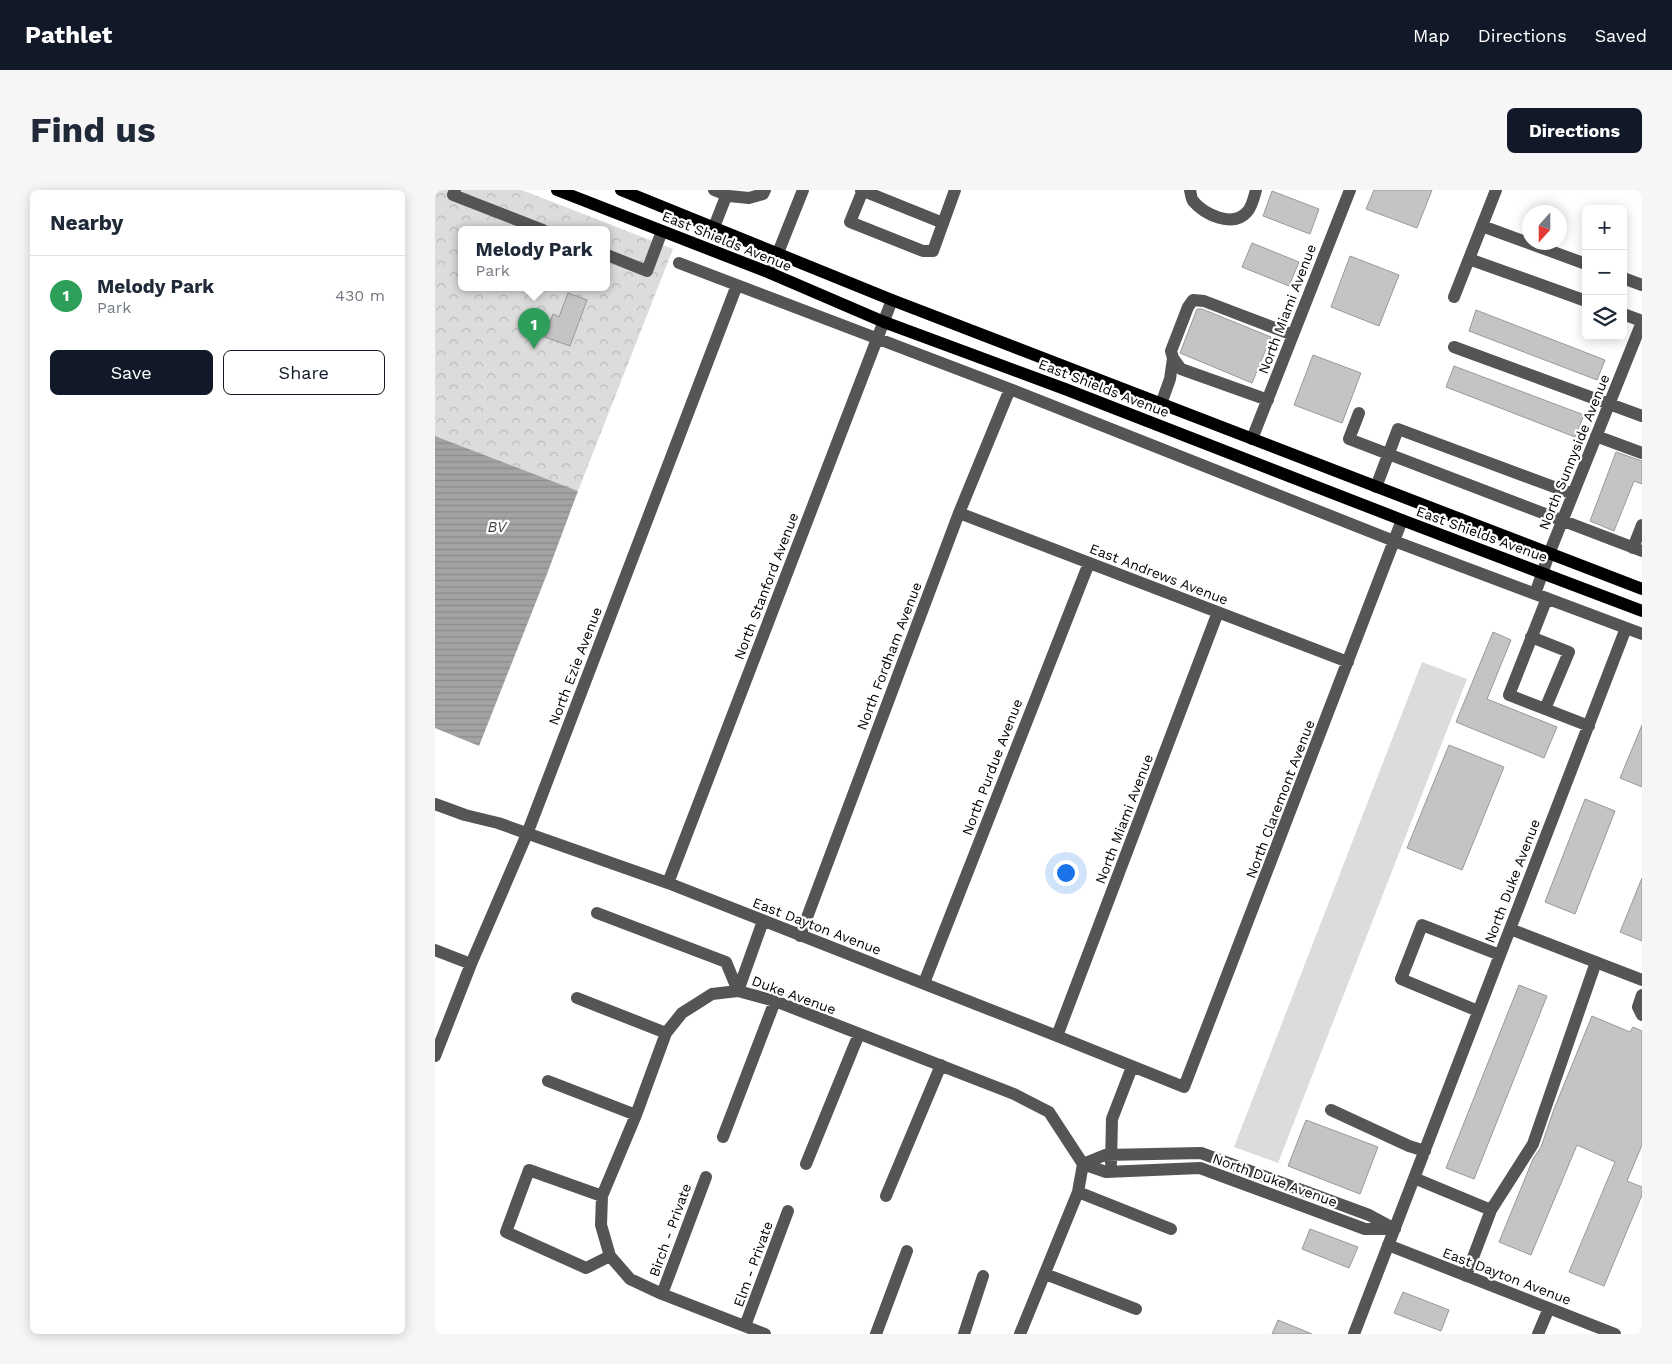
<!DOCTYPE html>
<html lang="en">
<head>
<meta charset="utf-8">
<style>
	:root { --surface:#fff; --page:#f6f6f7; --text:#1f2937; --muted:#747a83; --line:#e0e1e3; --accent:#111827 }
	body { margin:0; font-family:"Work Sans",sans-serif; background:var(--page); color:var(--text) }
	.controls { position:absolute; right:15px; top:15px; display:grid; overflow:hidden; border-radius:8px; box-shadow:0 2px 12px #0003 }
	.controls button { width:45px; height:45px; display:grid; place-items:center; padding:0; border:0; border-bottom:1px solid var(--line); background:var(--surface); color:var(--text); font:25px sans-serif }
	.compass { position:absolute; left:1087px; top:15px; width:45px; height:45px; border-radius:50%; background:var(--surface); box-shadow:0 2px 12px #0003; rotate:201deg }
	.you { position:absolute; left:630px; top:682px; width:18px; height:18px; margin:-12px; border:4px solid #fff; border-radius:50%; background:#1a73e8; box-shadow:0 0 0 8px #1a73e833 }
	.badge { display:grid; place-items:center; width:32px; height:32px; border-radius:50%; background:var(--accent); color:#fff; font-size:16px; font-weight:700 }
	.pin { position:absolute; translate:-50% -41px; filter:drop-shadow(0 1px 2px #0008) }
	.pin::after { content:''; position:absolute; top:26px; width:18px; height:15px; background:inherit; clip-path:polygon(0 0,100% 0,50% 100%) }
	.popup { position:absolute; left:23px; top:36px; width:152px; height:65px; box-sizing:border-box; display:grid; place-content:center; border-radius:8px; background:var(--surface); filter:drop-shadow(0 1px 4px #0005); font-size:16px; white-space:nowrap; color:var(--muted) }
	.popup b { font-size:19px; color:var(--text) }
	.popup::after { content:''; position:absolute; left:50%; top:100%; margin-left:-10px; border:10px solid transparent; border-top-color:var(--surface) }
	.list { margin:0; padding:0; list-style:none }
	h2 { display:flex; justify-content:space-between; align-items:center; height:65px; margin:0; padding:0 20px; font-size:21px }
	h2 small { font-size:16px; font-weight:400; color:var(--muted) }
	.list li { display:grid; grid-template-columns:32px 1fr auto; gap:15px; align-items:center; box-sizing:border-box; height:80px; padding:0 20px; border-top:1px solid var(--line) }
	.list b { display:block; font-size:19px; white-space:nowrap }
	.list p { margin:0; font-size:16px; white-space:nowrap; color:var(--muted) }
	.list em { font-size:16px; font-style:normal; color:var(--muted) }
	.actions { display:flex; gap:10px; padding:15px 20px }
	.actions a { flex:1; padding:11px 0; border:1px solid var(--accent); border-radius:8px; text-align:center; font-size:18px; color:var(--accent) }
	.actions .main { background:var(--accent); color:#fff }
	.icon { flex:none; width:28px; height:28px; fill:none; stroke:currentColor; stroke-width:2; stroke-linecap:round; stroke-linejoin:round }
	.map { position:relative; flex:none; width:1207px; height:1144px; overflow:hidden; border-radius:8px }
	header { display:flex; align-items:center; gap:30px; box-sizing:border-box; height:70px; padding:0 25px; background:var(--accent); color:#fff }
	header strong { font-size:24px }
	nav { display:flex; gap:28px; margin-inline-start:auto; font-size:18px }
	.intro { display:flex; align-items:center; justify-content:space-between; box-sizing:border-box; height:120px; padding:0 30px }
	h1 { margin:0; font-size:35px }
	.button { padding:12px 22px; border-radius:8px; background:var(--accent); color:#fff; font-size:18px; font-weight:700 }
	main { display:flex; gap:30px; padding:0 30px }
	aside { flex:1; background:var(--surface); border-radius:8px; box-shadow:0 2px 12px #0003 }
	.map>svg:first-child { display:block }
</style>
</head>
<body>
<header>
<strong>Pathlet</strong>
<nav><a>Map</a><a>Directions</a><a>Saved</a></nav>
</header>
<div class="intro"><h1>Find us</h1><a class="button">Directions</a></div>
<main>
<aside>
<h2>Nearby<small></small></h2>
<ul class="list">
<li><span class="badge" style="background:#2e9e5b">1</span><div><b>Melody Park</b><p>Park</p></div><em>430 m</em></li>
</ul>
<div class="actions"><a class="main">Save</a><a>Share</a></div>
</aside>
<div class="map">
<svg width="1207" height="1144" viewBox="0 0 1207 1144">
	<defs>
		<pattern id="park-crowns" width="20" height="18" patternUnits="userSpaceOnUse" patternTransform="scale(1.25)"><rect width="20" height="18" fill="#dcdcdc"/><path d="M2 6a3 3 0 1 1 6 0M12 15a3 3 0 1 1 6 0" fill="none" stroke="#bbb"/></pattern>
		<pattern id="water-rules" width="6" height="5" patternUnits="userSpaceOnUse" patternTransform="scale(1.25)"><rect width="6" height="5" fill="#a3a3a3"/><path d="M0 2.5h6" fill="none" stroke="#8b8b8b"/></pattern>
	</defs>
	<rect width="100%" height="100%" fill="#fff"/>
	<path fill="#dcdcdc" d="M987,472l45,17 -189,484 -44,-16z"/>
	<path fill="url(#park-crowns)" fill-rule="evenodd" d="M0,0h87l151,59 -95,242 -143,-55zM27,40h145v58h-145z"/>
	<path fill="url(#water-rules)" d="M0,246l143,55 -31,83 -68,172 -44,-18z"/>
	<path fill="#c4c4c4" stroke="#999" d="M939,0h58l-15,38 -51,-19z
		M837,1l47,18 -9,25 -47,-18z
		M817,53l47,19 -10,24 -47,-19z
		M915,66l49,19 -20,51 -48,-19z
		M133,103l19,7 -17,46 -25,-9 8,-23 6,3z
		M762,119h5l69,28 -19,46 -72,-30z
		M1041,120l129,50 -8,20 -128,-49z
		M878,165l48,18 -19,50 -48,-18z
		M1019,176l130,49 -9,22 -129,-50z
		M1181,262l26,9v23l-8,-3 -20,50 -24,-10z
		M1058,442l18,8 -24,59 70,28 -13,31 -88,-36z
		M1207,535v62l-22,-9z
		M1014,555l55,22 -42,103 -55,-22z
		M1150,609l30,12 -40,103 -30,-12z
		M1207,688v63l-22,-9z
		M1084,795l28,11 -73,183 -28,-11z
		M1157,826l38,16 3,-5 9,4v114l-15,36 15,6v8l-38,91 -35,-14 46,-110 -38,-17 -46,110 -32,-13 34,-83 8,-12 13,-38z
		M871,930l72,27 -18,47 -72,-28z
		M875,1039l48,18 -9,21 -47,-19z
		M968,1102l46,18 -8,21 -47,-18z
		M843,1130l34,14h-40z"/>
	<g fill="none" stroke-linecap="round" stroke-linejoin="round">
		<path stroke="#555" stroke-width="12" d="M20,0l-2,5 90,35
			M279,0l15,6
			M426,0l82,33
			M428,0l-13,32 73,29h10l22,-61
			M755,0c1,4 1,8 3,11 12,14 40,27 54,11 5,-5 7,-15 9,-22
			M1047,36l104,38
			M279,37l11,-28 4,-3 20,2 14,-4 2,-4
			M172,65l40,16 15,-40
			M1034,69l117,42
			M244,73l331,126 384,152 248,93
			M335,83l33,-83
			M1188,88l19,7
			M1019,107l42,-107
			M1188,124l19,7
			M1019,157l188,69
			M833,210l-87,-31 -8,-11 -2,-7 17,-44 5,-7 11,1 89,34
			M726,214l9,-25 3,-21
			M924,223l-10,26 293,112
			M1161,246l46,17
			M817,249l98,-249
			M941,297l22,-58 175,65
			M524,323l389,149
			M1198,358l9,-23
			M1100,404l14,-40 93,-232
			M1112,408l-38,97 80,31
			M1096,447l38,15 -24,57
			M0,614l30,11 33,8 170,60 389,153 127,51 218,-567
			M233,693l224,-583
			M162,723l129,49 12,29
			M1075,739l132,51
			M365,746l159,-423 51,-124
			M0,760l36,14
			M489,793l165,-420
			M303,801l25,-70
			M1207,805l-4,12 4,8
			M142,808l89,35
			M1043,821l-77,-32 21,-54 78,30
			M622,846l161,-424
			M0,866l36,-92 56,-130 210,-549
			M113,891l88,34
			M896,920l78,36 16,5
			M288,947l52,-136
			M676,973l1,-44 20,-52
			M371,974l53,-130
			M648,974l22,-9 96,-2 168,62 26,14
			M648,974l23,8 94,-4 165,61h27
			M979,988l77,32 -25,66
			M643,1002l93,37
			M167,1006l-73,-26 -23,62 80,36 24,-12
			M451,1006l55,-131
			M1056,1020l42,-66 63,-182
			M953,1055l227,89
			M610,1084l91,35
			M227,1104l44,-117
			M310,1136l43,-115
			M330,1144l-103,-40 -32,-15 -20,-23 -9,-31 1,-29 34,-81 30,-82 16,-20 30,-19 26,-3 37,10 239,93 35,18 34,52 -5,28 -58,142
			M441,1144l31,-83
			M529,1144l19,-58
			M919,1144l272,-706
			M1103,1144l11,-26"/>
		<path stroke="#000" stroke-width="12" d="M122,0l213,83 114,49 181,67 337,131 240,91
			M186,0l271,110 750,289"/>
	</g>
	<g text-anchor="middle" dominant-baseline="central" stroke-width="4.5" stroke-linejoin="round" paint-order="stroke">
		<g font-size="14" fill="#000" stroke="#fff">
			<text transform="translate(292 51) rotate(22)">East Shields Avenue</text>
			<text transform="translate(852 119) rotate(-69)">North Miami Avenue</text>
			<text transform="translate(669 198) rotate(21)">East Shields Avenue</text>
			<text transform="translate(1139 262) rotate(-68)">North Sunnyside Avenue</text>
			<text transform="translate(1047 344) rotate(20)">East Shields Avenue</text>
			<text transform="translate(724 384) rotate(21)">East Andrews Avenue</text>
			<text transform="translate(331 396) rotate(-69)">North Stanford Avenue</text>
			<text transform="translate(454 466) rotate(-69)">North Fordham Avenue</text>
			<text transform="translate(140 476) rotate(-69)">North Ezie Avenue</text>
			<text transform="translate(557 577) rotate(-69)">North Purdue Avenue</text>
			<text transform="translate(845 609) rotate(-69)">North Claremont Avenue</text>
			<text transform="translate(689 629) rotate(-69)">North Miami Avenue</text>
			<text transform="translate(1077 691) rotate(-69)">North Duke Avenue</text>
			<text transform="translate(382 736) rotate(21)">East Dayton Avenue</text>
			<text transform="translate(359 805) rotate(20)">Duke Avenue</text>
			<text transform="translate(840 990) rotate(20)">North Duke Avenue</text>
			<text transform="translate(235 1040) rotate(-70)">Birch - Private</text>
			<text transform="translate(318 1074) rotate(-70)">Elm - Private</text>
			<text transform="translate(1072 1086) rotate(21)">East Dayton Avenue</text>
		</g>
		<g font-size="15" font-style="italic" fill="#444" stroke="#fff">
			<text x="62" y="337">BV</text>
		</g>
	</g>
</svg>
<div class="controls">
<button>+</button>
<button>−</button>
<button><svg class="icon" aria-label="layers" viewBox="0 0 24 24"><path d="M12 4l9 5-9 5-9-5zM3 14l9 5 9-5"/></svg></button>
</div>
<svg class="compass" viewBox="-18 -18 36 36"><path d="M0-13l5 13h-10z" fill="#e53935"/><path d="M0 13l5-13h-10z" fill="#747a83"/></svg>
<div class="you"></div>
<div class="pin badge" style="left:99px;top:159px;background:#2e9e5b">1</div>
<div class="popup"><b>Melody Park</b>Park</div>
</div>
</main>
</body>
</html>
